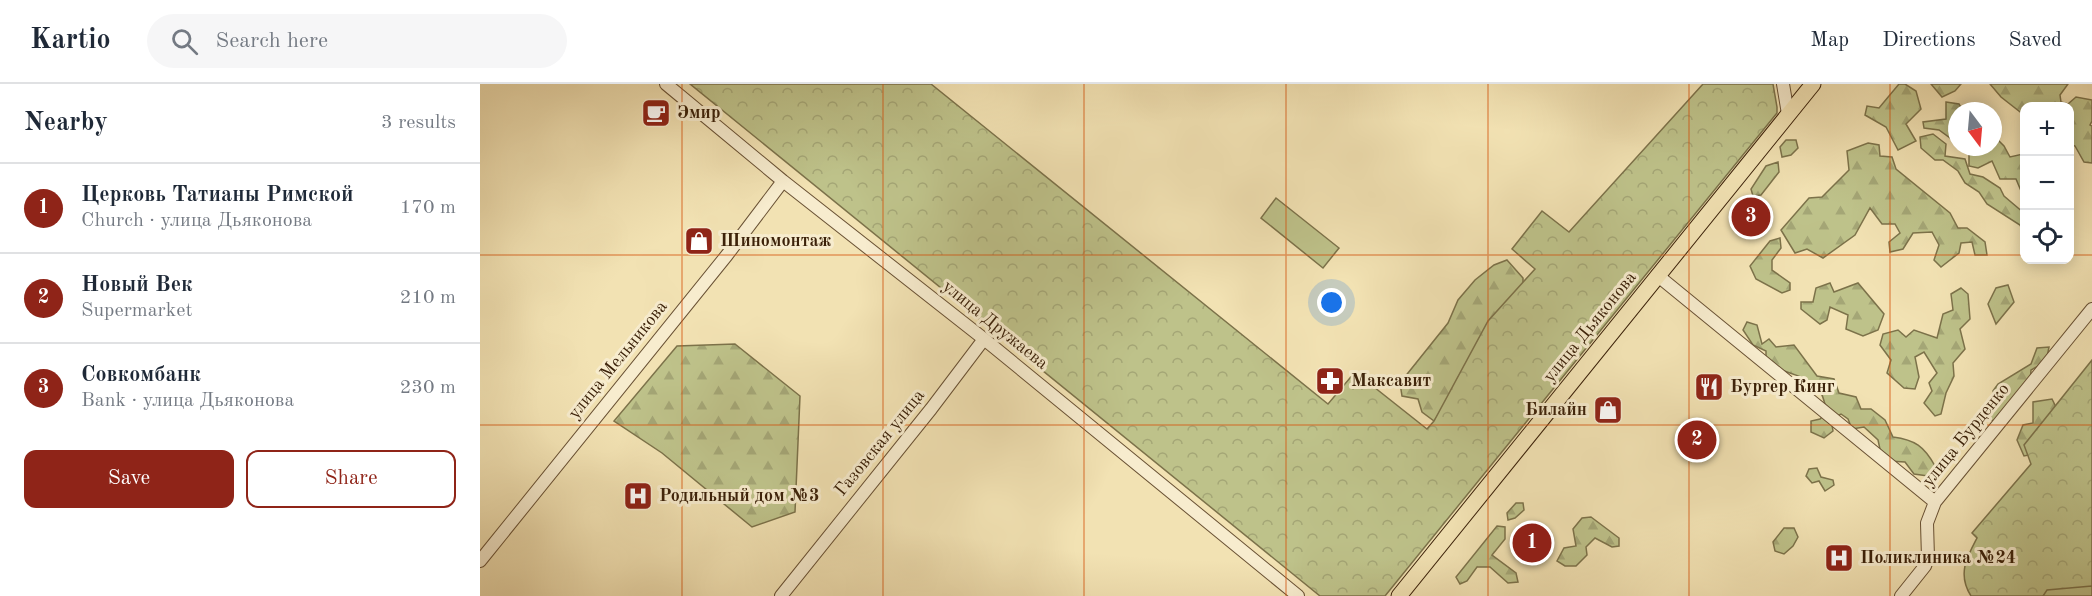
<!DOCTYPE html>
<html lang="en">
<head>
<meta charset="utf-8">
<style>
	:root { --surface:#fff; --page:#f6f6f7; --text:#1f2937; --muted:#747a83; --line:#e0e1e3; --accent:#8f2418 }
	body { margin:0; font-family:"Old Standard TT",serif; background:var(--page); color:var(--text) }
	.controls { position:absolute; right:18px; top:18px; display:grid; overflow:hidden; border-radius:12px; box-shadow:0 3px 15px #0003 }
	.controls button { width:54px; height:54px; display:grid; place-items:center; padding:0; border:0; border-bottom:2px solid var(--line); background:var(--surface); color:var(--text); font:30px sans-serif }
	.compass { position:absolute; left:1468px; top:18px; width:54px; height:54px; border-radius:50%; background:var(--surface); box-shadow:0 3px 15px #0003; rotate:164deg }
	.you { position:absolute; left:852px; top:219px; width:21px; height:21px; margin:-15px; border:4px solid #fff; border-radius:50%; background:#1a73e8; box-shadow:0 0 0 9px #1a73e833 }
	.badge { display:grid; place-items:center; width:39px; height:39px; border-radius:50%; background:var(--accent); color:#fff; font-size:20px; font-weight:700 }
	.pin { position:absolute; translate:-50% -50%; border:3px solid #fff; box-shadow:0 2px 6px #0006 }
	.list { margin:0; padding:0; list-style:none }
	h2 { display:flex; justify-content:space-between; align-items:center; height:78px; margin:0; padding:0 24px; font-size:26px }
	h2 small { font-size:20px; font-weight:400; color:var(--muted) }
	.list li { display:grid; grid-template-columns:39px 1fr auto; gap:18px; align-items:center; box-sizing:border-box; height:90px; padding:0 24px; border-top:2px solid var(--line) }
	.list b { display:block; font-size:22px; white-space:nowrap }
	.list p { margin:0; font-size:20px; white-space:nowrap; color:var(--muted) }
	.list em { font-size:20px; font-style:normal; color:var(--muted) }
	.actions { display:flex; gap:12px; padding:18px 24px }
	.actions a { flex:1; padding:14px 0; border:2px solid var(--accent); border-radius:12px; text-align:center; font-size:21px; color:var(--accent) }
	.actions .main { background:var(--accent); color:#fff }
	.icon { flex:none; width:33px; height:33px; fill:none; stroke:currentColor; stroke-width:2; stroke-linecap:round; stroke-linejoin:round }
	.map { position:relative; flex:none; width:1612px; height:512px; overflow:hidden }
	header { display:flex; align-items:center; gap:36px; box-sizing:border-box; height:84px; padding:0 30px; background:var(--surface); border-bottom:2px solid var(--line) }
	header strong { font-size:28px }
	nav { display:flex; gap:33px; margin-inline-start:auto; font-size:21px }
	.search { width:420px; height:54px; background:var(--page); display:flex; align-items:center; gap:15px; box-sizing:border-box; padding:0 21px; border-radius:33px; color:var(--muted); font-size:22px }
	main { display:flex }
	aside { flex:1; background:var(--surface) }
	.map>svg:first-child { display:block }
</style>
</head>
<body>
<header>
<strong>Kartio</strong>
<div class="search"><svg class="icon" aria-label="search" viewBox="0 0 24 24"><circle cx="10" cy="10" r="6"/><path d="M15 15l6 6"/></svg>Search here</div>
<nav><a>Map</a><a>Directions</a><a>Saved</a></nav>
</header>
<main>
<aside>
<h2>Nearby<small>3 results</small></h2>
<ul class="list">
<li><span class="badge">1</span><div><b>Церковь Татианы Римской</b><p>Church · улица Дьяконова</p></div><em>170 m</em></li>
<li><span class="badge">2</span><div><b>Новый Век</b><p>Supermarket</p></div><em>210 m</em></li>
<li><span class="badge">3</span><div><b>Совкомбанк</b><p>Bank · улица Дьяконова</p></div><em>230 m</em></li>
</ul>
<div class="actions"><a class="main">Save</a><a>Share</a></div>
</aside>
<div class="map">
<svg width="1612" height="512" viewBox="0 0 1612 512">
	<defs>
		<pattern id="forest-firs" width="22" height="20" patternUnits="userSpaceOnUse" patternTransform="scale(1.5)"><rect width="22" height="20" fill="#bec28a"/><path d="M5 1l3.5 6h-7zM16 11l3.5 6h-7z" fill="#a4a676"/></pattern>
		<pattern id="park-crowns" width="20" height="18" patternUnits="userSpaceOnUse" patternTransform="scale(1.5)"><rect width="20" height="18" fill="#bec28a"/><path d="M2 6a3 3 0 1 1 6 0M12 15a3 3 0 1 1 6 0" fill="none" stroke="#a4a676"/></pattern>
	</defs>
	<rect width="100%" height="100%" fill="#f2e2b3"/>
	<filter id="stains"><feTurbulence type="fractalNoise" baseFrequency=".00333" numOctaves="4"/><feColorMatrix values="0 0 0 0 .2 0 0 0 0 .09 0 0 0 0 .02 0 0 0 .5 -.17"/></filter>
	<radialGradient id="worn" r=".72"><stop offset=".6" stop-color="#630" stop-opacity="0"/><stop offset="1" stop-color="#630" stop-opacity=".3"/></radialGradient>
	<path fill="url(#forest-firs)" stroke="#7c724a" stroke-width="1.5" d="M1419,0h6l11,7 5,18 -15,15 10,17 -18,9 -12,-23 -21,-12 2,-9 12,2z
		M1451,0h30l-6,7 -13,6z
		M1510,0h78l-8,11 1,7 7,2 8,-7 16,3v21l-2,4 2,1v37l-8,-1 -9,-16 -5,-2v-38h-46v9l-23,-18z
		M1466,18l13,2 4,7h-6v32l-18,-13 -15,-2 -1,-6 23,-3z
		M1453,50l13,10 -1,12 20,3 5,15 13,3 17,11 4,8 20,17v21l-4,-9 -33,-21 -8,-12 -14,-9 -7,-12 -15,-11h-8l-14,-12 -1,-11z
		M1513,51l11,11 6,11 13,-3 1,2v42l-8,-19h-16l-8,-18 -14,7 -9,-2v-13l-7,-6h31z
		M1306,56h10l2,8 -7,7 -9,2 -2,-10z
		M1388,59l11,2 1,11 12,1 4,12 54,44 8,15h9l18,14 2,13h-12l-3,-13 -11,1 -2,10 -18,14 -7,-7 5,-15 -7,-13 -19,1 -10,16 -13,3 -1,-10 11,-9 -5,-9h-13l-12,-16 -15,27 -32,23 -16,-9 -12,4 -14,-23 28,-32 13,-1 27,-27 -2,-19z
		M1298,78l1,10 -18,23 -8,1 -2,-7 15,-23z
		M1300,154l1,10 -9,12v10l18,13v7l-8,3 -26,-14 -6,-13 20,-25z
		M1027,176l16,18v18l-89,125 -12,-9 -4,-13 -16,-3 -2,-13 48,-60 10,-23 17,-20 19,-15z
		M1350,199l4,9 24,-9 26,31 -6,16 -15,6 -17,-7 2,-14 -18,-8 -3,13 -7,4 -19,-15v-7h12l3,-14z
		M1528,201l6,17 -18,22 -8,-20 8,-16z
		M1481,204l7,6 2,25 -10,10 5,20 -12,14 1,13 -8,17 -5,21 -6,2 -11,-13 8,-12 -3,-8 8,-10 -13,-21 -9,5 4,20 -4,12 -11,-1 -17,-15 4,-13 -11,-15 3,-11 15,-4 8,7 8,-7 23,8 6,-24 10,-4 -2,-16z
		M1267,238l10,3 5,19 7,-5 7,8 18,-2 23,31 17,3 5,14 17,4 5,12h10l14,11 8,17c22,3 31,9 42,29l-7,10 -14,-2 -9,-12 -17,-1 -7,-7 -3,-14 -14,-13 -12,2 -4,-10 -7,-5 -10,5 2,12 -9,7 -13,-6v-11l9,-2 7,-7c-2,-6 -3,-14 -6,-19 -13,-21 -38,-17 -55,-32v-10l-13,-6 -10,-15z
		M255,260l65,52 -5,116 -43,15 -90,-74 -48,-32 63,-75z
		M1569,263l-3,15 -15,8 -1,13 -32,38 -9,-1 -3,-9 11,-8 -4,-12 5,-7 33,-20 6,-16z
		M1572,315l5,10 -14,43 -19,4 -7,-16 6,-15 10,-2v-21z
		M1337,384l4,9 12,3 1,5 -9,6 -6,-10 -7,2 -6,-7 3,-7z
		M1036,419h7l1,7 -9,8 -7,2 -1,-7z
		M1111,433l28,21v8l-7,1 -17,-9 -9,9 1,8 -11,11h-11l-8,-5 7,-13 12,-2 -3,-17 9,-11z
		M1017,442l8,1v12l-13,16 24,18 2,9 -10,1 -18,-16h-13l-10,14 -7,3 -4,-7z
		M1304,444h10l4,9 -5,9 -9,8 -9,-3 -2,-9z"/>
	<path fill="url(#park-crowns)" stroke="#7c724a" stroke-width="1.5" d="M210,0h241l397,320 27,-32 72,57 7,-8 54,-100 47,-52 -23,-20 30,-38 27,21 134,-148h70l4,23v6l-392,483h-65z
		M1612,276v236h-121c-14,-22 -4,-39 6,-58l-5,-5 59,-69 -7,-19z"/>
	<path fill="#bec28a" stroke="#7c724a" stroke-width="1.5" d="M796,114l63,50 -16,20 -62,-50z
		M1612,502v10h-49l4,-6z"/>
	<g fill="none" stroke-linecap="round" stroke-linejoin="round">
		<g stroke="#695134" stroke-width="14">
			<path id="minor" d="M186,0l117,97 201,158 314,257
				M1303,0l5,30
				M1177,191l278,227
				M0,477l247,-306 56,-74
				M301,512l150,-187 53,-70
				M1421,512l24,-30 3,-8 -1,-35 8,-21 157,-193"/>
		</g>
		<g stroke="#3b2109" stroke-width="17">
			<path id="major" d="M919,512l414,-512"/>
		</g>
		<use href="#minor" stroke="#f7ecce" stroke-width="12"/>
		<use href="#major" stroke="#f2e2b3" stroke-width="15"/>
	</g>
	<path fill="none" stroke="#d7530c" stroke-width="1.5" stroke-opacity="0.55" d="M202,0v512M403,0v512M604,0v512M806,0v512M1008,0v512M1209,0v512M1410,0v512M0,171h1544M1590,171h22M0,341h1612"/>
	<defs>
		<g id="cafe-square" transform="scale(1.5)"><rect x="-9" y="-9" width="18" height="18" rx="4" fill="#8f2418" stroke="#f7ecce"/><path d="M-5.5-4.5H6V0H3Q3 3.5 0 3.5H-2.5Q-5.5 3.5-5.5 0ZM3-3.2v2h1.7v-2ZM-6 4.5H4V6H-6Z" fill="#fff"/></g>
		<g id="shop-square" transform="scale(1.5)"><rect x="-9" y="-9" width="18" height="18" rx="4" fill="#8f2418" stroke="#f7ecce"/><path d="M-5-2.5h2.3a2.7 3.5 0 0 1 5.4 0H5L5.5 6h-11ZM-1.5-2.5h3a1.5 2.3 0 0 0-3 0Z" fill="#fff"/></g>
		<g id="pharmacy-square" transform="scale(1.5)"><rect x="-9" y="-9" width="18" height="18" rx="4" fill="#8f2418" stroke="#f7ecce"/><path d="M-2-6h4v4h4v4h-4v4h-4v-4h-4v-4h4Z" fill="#fff"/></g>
		<g id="restaurant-square" transform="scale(1.5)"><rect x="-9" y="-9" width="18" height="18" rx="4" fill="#8f2418" stroke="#f7ecce"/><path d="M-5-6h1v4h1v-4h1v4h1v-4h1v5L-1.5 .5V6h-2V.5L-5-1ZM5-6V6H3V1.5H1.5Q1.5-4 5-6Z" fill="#fff"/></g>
		<g id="hospital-square" transform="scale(1.5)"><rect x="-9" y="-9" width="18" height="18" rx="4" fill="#8f2418" stroke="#f7ecce"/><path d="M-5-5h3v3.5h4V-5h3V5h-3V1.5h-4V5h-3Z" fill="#fff"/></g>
	</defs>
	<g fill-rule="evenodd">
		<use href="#cafe-square" x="176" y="29"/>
		<use href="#shop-square" x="219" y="157"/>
		<use href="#pharmacy-square" x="850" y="297"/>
		<use href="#restaurant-square" x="1229" y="303"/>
		<use href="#shop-square" x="1128" y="326"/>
		<use href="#hospital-square" x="158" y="412"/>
		<use href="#hospital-square" x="1359" y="474"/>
	</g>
	<g text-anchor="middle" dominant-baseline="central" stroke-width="6" stroke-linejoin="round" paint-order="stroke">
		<g font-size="18" font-weight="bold" fill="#3b2109" stroke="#f7ecce" text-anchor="start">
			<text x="197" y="29">Эмир</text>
			<text x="240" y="157">Шиномонтаж</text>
			<text x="871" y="297">Максавит</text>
			<text x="1250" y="303">Бургер Кинг</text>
			<text x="1107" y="326" text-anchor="end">Билайн</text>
			<text x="179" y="412">Родильный дом №3</text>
			<text x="1380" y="474">Поликлиника №24</text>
		</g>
		<g font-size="18" fill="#3b2109" stroke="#f7ecce">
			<text transform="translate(515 241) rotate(39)">улица Дружаева</text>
			<text transform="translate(1110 243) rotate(-51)">улица Дьяконова</text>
			<text transform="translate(138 276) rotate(-51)">улица Мельникова</text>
			<text transform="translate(1486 351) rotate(-51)">улица Бурденко</text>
			<text transform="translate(400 359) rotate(-51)">Газовская улица</text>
		</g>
	</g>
	<rect width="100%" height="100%" filter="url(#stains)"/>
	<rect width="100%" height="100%" fill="url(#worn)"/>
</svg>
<div class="controls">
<button>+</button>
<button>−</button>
<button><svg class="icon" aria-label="locate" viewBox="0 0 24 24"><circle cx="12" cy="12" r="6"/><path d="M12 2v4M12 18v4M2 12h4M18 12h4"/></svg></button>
</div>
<svg class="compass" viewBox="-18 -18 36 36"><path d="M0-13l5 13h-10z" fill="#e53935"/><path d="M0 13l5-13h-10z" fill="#747a83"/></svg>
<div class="you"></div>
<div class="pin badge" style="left:1052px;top:459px">1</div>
<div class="pin badge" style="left:1217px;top:356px">2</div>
<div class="pin badge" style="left:1271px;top:133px">3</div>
</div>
</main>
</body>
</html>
